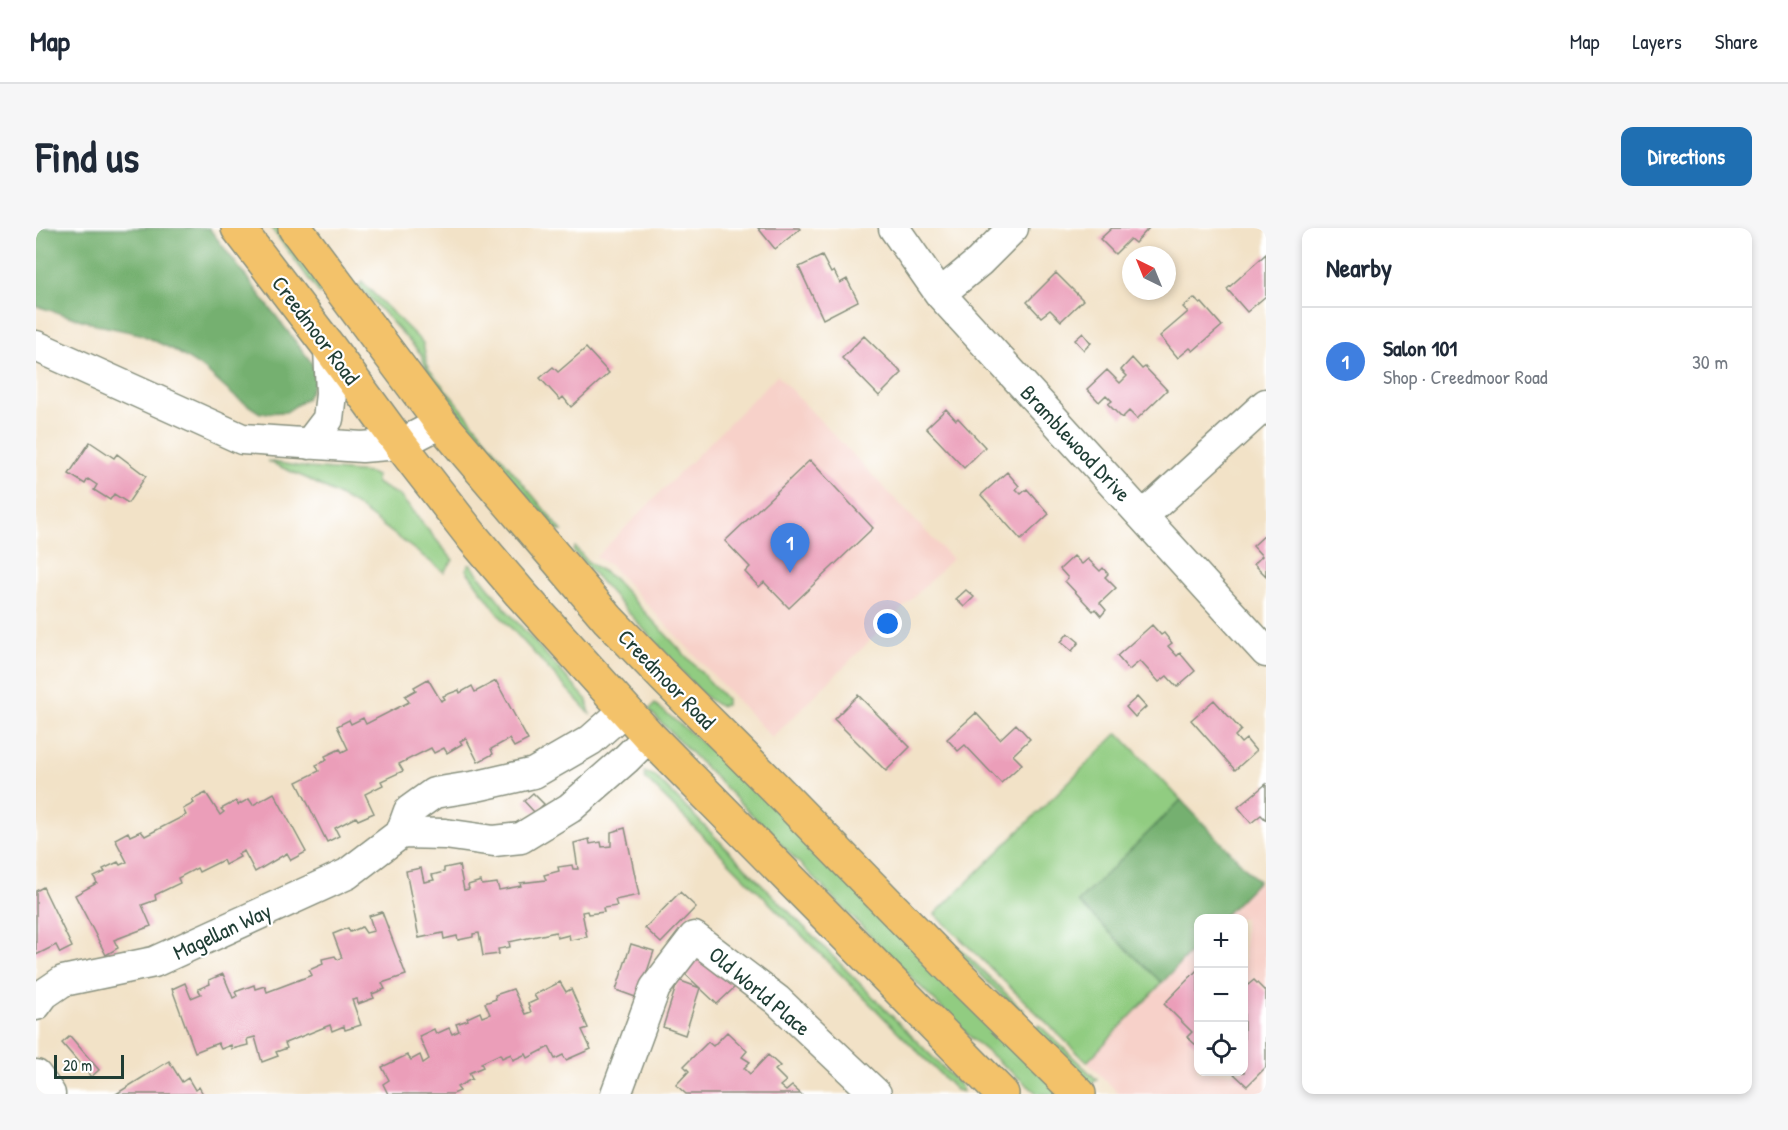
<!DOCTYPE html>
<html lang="en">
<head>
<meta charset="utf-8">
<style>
	:root { --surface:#fff; --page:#f6f6f7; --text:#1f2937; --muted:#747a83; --line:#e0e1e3; --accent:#1f6fb2 }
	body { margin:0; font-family:"Patrick Hand",sans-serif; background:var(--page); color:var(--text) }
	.controls { position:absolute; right:18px; bottom:18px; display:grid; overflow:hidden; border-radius:12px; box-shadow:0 3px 9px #0003 }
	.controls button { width:54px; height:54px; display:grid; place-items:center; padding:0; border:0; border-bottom:2px solid var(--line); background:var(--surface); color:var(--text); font:30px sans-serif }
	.compass { position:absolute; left:1086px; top:18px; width:54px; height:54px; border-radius:50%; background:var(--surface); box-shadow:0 3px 9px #0003; rotate:317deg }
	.scale { position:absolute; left:18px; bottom:15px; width:70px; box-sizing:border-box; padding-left:6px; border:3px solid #1f3d34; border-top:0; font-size:16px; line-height:21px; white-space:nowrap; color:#1f3d34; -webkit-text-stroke:4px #fff; paint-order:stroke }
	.you { position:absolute; left:852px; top:396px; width:21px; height:21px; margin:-15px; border:4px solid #fff; border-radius:50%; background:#1a73e8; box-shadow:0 0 0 9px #1a73e833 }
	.badge { display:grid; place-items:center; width:39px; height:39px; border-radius:50%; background:var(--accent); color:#fff; font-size:20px; font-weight:700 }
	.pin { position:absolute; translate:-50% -50px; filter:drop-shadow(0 2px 3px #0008) }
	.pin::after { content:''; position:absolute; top:32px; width:21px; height:18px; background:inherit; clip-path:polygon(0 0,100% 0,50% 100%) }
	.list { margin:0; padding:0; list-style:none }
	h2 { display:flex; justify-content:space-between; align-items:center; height:78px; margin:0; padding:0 24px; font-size:26px }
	h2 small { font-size:20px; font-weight:400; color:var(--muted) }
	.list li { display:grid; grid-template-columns:39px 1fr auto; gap:18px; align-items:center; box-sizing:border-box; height:108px; padding:0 24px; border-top:2px solid var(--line) }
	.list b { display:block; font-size:22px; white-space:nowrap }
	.list p { margin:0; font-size:20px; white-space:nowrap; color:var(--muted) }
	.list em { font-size:20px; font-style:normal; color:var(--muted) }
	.icon { flex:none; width:33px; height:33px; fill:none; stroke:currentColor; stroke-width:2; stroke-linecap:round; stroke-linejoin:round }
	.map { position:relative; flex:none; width:1230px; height:866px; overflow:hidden; border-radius:12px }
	header { display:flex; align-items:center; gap:36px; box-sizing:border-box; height:84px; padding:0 30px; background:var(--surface); border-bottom:2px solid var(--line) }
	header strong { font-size:28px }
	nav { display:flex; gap:33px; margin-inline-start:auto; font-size:21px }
	.intro { display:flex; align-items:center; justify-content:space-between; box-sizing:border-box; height:144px; padding:0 36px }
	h1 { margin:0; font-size:42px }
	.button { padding:15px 27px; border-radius:12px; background:var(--accent); color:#fff; font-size:21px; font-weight:700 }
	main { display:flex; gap:36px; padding:0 36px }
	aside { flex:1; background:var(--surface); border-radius:12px; box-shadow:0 3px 9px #0003 }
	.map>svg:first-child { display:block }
</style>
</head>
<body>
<header>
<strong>Map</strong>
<nav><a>Map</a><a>Layers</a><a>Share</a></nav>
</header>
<div class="intro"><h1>Find us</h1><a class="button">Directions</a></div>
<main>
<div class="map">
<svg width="1230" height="866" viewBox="0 0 1230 866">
	<rect width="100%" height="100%" fill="#fff"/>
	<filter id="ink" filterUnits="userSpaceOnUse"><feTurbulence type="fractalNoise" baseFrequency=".0167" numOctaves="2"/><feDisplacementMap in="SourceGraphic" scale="12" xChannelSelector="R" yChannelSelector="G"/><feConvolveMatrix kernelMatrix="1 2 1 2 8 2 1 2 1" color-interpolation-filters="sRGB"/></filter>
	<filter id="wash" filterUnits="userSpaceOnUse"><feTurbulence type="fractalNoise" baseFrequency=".008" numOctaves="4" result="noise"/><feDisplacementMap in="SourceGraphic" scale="24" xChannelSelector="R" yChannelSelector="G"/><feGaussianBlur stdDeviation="1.35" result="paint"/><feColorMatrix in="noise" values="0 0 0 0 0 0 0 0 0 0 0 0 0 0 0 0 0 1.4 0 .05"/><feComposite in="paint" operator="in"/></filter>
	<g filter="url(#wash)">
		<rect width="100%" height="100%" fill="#f2e2c7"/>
		<path fill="#f7d1c9" d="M741,147l175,184 -180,179 -161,-172 -15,-9z
			M1222,653l8,8v205h-147l-32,-32 111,-118v128h46v-154h-21z"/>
		<path fill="#91cc81" stroke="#58845a" stroke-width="1.5" d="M235,0h10l45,60 -6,6z
			M326,54l61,61 5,25 134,163h-5l-113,-132 -14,-18 -9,-27 -62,-68z
			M231,233l42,7 61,5 6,3v7l24,13 53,64 -9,12 -90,-68 -46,-25z
			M539,319l12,14 26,17 113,121v6l-7,1 -16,-11 -130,-144z
			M432,337h3l38,48 78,87 3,14 -90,-98 -34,-46z
			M619,476l82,67 326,323h-25l-65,-54 -324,-330z
			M1082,505l63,67 -103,102 84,81 -75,79 -152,-148z
			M608,544l11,4 306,310 2,6 -7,-2 -311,-312z
			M908,705l80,78 -4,3 -74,-74 -4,-5z
			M1003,797l58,55 -6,4 -56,-55z"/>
		<path fill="#74b06f" stroke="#4a7652" stroke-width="1.5" d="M0,0h173l102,134 4,9v10l-8,17 -21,14 -26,1 -26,-17 -30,-27 -30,-19 -34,-16 -42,-9 -62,-19z
			M1145,572l77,81 -36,37h-24v26l-36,39 -84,-81z"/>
		<g id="blocks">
			<path fill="#eb9eb9" d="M722,0h41l1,1 -25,20z
				M1076,0h37l-14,15 -5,-4 -15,15 -15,-15z
				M1230,26v42l-19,16 -20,-23z
				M786,28l9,17 3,-2 6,12 7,-4 11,22 -35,18 -24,-52z
				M1020,45l27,27 -22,21 -11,-11 -9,7 -14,-15z
				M1158,70l6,6 2,-1 20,23 -29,25 -3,-3 -12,10 -18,-22 28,-24 -5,-5z
				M1047,105l8,10 -7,7 -9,-10z
				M828,108l38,37 -23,23 -37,-38z
				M550,120l23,25 -38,34 -8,-10 -3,3 -20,-22 13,-11 5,5z
				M1096,130l10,11 3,-2 22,23 -30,29 -8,-8 -7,7 -14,-14 4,-3 -6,-6 -7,7 -12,-13 20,-19 13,13 7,-7 -6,-6z
				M910,181l10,11 2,-2 27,29 -21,21 -38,-40z
				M54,214l24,16 3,-4 29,22 -18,27 -14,-9 -4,6 -16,-10 3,-5 -9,-6 -3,5 -16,-10z
				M774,232l63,68 -84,80 -25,-26 -5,5 -14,-15 5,-5 -25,-26z
				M971,244l12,14 -3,3 5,5 6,-5 22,25 -28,26 -40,-45z
				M1230,306v42l-12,-12 8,-8 -9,-10z
				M1038,328l8,8 6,-5 12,12 3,-3 5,6 -3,3 11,11 -16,15 6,7 -5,6 -6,-7 -2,2 -28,-30 3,-3 -8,-9z
				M930,362l8,7 -10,10 -8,-8z
				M1116,397l9,10 3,-2 8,10 -4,3 9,10 3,-3 15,18 -18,16 -10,-11 -8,6 -19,-21 -11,9 -12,-14z
				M1032,405l11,9 -7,9 -11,-9z
				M392,451l13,22 4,-2 -2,-3 16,-6 1,3 12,-7 3,6 21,-11 32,59 -14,7 -5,-8 -18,10 2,5 -15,8 -12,-24 -6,3 2,3 -15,9 -3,-5 -10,5 -3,-5 -32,16 4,7 -22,10 2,4 -18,9 9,19 -16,7 -2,-3 -21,11 4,8 -12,6 -30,-60 22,-11 -3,-6 11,-5 -2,-4 15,-7 2,3 6,-3 -11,-23 12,-6 2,4 12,-6 3,6 43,-22 -4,-6 11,-6 -2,-3z
				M822,467l52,52 -24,24 -52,-52z
				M1101,469l9,10 -11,10 -9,-10z
				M1178,472l27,30 -6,6 6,7 5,-4 10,12 -21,19 -44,-50z
				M940,485l24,26 16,-15 14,15 -17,16 9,9 -21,19 -36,-38 -7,6 -11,-12z
				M1230,556v36l-5,-5 -10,8 -13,-16z
				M170,565l14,22 4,-3 -3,-3 15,-8 2,4 11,-6 4,6 21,-12 32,59 -15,8 -4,-7 -32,19 -11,-21 -6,3 2,3 -15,8 -2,-5 -24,12 -2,-4 -19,10 2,5 -25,12 1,5 -14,5 9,21 -37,14 4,8 -12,7 -31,-60 22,-12 -3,-6 11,-5 -2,-3 15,-7 2,3 7,-3 -12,-23 13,-7 2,4 11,-5 4,5 41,-21 -3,-6 11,-6 -2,-3z
				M497,565l11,11 -9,9 -11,-12z
				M589,600l14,67 -24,5 2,6 -14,2 1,4 -16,2 -1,-3 -5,1 5,25 -17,3 -1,-5 -12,3 -1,-6 -47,10 1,5 -12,2 1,5 -16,2 -4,-23 -6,1v3l-15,3 -1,-4 -13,3 -1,-6 -24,5 -13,-67 15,-3 3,14 10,-2 -2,-5 12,-3v-4l15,-3 5,25 5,-1 -1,-4 13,-4 1,4 15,-2 2,7 22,-4 -1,-3 26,-3 -2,-5 15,-4 -1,-4 14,-2 1,4h5l-4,-26 15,-4 1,5 11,-2 1,5 9,-1v-14z
				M7,659l29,60 -12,6 -4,-8 -20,10v-64z
				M644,664l16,15 -35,36 -16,-15z
				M346,684l24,63 -24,8 3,6 -13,5 2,4 -16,6 -1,-5 -5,1 9,25 -16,5 -1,-4 -12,5 -2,-6 -45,18 2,5 -11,4 2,4 -16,6 -7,-25 -8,2 1,6 -16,4 -1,-4 -10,4 -3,-6 -23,9 -23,-63 13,-6 6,15 10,-4 -3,-5 12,-5 -1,-4 14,-6 10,24 4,-2 -2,-4 19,-7 1,4 10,-3 2,6 45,-17 -3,-5 14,-6 -1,-5 13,-3 2,3 5,-1 -9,-24 15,-6 2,4 12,-5 4,6 8,-2 -5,-15z
				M595,716l23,7 -16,47 -22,-8z
				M664,726l35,33 -18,17 -34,-32z
				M1162,741v76l-1,1 -10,-9 5,-5 -28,-28z
				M642,752l22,8 -15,47 -22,-8z
				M1208,752l4,5 6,-5 12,12v75l-19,19 -15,-14h12z
				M524,754l6,10 5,-3 17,39 -6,2 9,19 -25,11 -3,-5 -8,4 -6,-12 -21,11 -2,-4 -13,6 -2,-6 -9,4 -2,-4 -19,9 2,4 -14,6 3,6 -15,8 3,4 -7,3h-65l-5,-10 6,-4 -7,-13 25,-12 4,5 9,-5 3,8 6,-4 -10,-23 15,-7 2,5 13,-6 3,6 7,-3 -3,-7 12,-4 -1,-2 13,-6 2,5 8,-3 -5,-11 11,-4 -1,-4 18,-6 12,25 6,-2 -3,-8 9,-4 -3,-5z
				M691,804l20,19 -5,6 8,5 -6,6 6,6 18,-19 12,11 -5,4 11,11 -6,5 6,5 6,-5 9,8h-115l-10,-9 13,-14 -5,-5 24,-24 5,4z
				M34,808l29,34 -8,7 -29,-34z
				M133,833l13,21 6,-4 7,12 4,-3 4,7h-87z"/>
		</g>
	</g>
	<g filter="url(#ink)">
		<use href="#blocks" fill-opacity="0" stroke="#88907e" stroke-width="1.5"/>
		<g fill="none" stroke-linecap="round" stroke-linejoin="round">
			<g stroke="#88907e" stroke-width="33">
				<path id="minor" d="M858,0l46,66 326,358
					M904,66l39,-32 34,-34
					M0,118l206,93 120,8 38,-3 41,-21
					M273,216l19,-25 3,-25 -2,-47
					M1107,288l123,-112
					M365,605l44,1 49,7 27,-3 49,-30 56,-49 23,-23
					M0,777l8,-11 19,-13 91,-19 193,-88 54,-41 8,-22 25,-18 43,-7 57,-13 57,-33 34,-30
					M0,847l14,19
					M580,866l39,-106 39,-51 83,63 99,94"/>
			</g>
			<g stroke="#88907e" stroke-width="36">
				<path id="major" d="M202,0l91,119 71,97 74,95 46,54 129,143 353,358
					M259,0l146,195 167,196 57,59 109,109 177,181 128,126"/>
			</g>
			<use href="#minor" stroke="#fff" stroke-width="30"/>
			<use href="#major" stroke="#f3c26a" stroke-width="33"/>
		</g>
	</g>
	<g text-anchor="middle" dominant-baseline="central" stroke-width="4.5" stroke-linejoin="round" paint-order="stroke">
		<g font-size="22" fill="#1f3d34" stroke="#fff">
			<text transform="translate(280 102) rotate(53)">Creedmoor Road</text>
			<text transform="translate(1040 215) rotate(47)">Bramblewood Drive</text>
			<text transform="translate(631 451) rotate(46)">Creedmoor Road</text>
			<text transform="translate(186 703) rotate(-25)">Magellan Way</text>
			<text transform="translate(724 763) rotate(40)">Old World Place</text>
		</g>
	</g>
</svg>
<div class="controls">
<button>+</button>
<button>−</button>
<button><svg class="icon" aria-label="locate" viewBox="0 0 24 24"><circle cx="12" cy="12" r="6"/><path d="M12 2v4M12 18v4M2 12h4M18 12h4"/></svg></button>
</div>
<svg class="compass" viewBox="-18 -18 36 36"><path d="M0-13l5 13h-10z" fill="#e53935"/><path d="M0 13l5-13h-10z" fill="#747a83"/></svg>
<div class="scale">20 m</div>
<div class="you"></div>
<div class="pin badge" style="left:754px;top:345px;background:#3f7fe0">1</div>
</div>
<aside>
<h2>Nearby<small></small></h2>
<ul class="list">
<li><span class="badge" style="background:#3f7fe0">1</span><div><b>Salon 101</b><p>Shop · Creedmoor Road</p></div><em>30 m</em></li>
</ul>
</aside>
</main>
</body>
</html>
